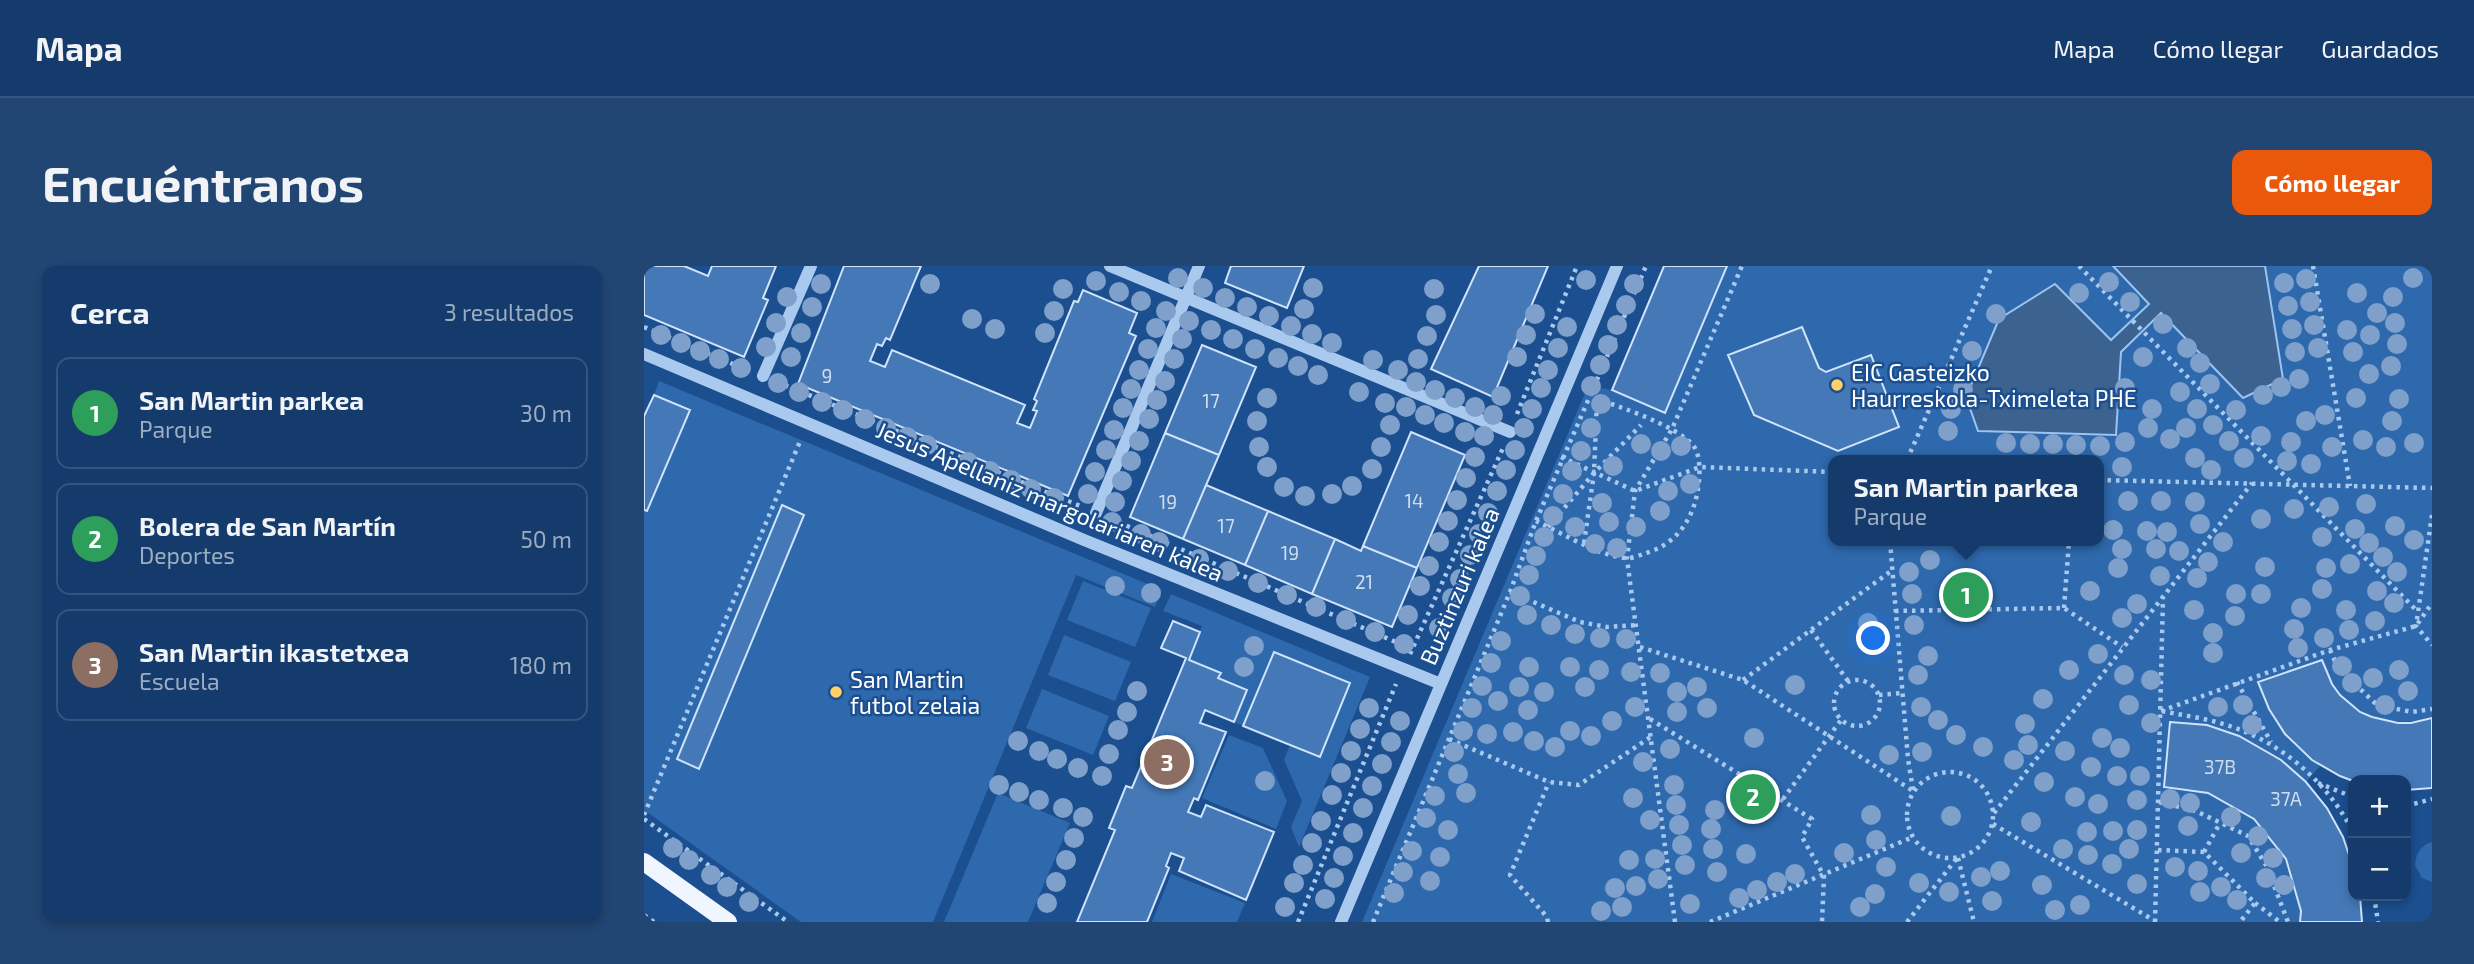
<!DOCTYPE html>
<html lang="es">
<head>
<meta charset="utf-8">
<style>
	:root { --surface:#143b6b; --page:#214673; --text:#f1f3f6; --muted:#9dadc1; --line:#33557e; --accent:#ea580c }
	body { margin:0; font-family:"Exo 2",sans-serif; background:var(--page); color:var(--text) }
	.controls { position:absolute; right:21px; bottom:21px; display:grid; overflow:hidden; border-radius:14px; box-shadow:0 4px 10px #0003 }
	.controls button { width:63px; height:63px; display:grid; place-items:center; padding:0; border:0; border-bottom:2px solid var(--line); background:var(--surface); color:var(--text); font:35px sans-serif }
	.you { position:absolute; left:1230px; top:373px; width:24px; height:24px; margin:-18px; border:5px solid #fff; border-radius:50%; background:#1a73e8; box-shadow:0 0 0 10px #1a73e833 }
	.badge { display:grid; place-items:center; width:46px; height:46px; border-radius:50%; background:var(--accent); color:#fff; font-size:23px; font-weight:700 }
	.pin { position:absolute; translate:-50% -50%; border:4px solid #fff; box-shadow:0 2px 7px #0006 }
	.popup { position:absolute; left:1184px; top:189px; width:276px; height:91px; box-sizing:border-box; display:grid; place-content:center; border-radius:14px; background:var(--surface); filter:drop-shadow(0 2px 5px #0005); font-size:23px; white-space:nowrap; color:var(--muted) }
	.popup b { font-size:26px; color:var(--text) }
	.popup::after { content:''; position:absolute; left:50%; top:100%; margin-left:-14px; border:14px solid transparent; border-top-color:var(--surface) }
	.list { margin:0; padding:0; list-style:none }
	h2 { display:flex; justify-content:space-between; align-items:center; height:91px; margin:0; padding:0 28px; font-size:30px }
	h2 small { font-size:23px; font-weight:400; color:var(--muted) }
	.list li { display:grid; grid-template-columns:46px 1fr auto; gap:21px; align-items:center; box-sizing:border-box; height:112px; margin:0 14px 14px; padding:0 14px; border:2px solid var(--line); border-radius:14px }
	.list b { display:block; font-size:26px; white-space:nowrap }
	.list p { margin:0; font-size:23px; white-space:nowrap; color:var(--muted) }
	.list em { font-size:23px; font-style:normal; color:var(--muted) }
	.map { position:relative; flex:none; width:1788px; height:656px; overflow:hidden; border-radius:14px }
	header { display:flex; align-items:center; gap:42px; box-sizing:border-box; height:98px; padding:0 35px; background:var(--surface); border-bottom:2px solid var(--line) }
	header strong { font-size:33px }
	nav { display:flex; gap:38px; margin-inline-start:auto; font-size:24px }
	.intro { display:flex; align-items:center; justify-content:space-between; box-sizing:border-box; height:168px; padding:0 42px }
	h1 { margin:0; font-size:49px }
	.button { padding:18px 32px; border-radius:14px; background:var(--accent); color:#fff; font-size:24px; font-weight:700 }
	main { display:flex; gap:42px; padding:0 42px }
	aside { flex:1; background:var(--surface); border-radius:14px; box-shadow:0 4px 10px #0003 }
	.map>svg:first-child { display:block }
</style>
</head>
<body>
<header>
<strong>Mapa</strong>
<nav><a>Mapa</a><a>Cómo llegar</a><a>Guardados</a></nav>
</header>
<div class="intro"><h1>Encuéntranos</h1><a class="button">Cómo llegar</a></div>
<main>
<aside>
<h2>Cerca<small>3 resultados</small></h2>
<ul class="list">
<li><span class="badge" style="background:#2e9e5b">1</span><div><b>San Martin parkea</b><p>Parque</p></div><em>30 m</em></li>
<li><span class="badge" style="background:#2e9e5b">2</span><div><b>Bolera de San Martín</b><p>Deportes</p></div><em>50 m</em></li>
<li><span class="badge" style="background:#8d6e63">3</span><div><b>San Martin ikastetxea</b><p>Escuela</p></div><em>180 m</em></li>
</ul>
</aside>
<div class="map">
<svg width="1788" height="656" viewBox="0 0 1788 656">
	<rect width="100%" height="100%" fill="#1b4f8f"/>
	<path fill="#2e69ad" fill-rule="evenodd" d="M1083,0h705v452c-53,13 -91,-7 -111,-58l-63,22c8,35 34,63 62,84l-14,16c-37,-36 -83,-59 -136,-60l-6,65 44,6 46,26 32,40 15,52 -1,11h-938l226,-536 24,4 53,23zM1189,194h266v81h-266z
		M15,115l503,209 -7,17 -79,-32 -143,347h-132l-157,-112v-300h4l42,-100 -36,-15z
		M439,315l68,27 -16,39 -68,-27z
		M527,328l199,83 -71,170 -8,-20 11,-26 -18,-41 6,-15 30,12 30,-74 -76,-31 -31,74 -9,-4 13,-32 -29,-12 2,-6 -31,-12 13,-34 -39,-15z
		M420,369l67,27 -16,39 -67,-26z
		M398,423l67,27 -16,39 -67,-27z
		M585,469l34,13 24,53 -11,28 -74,-31z
		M354,527l72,30 -42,99h-84z
		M1788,576v40l-10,-4 -7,-13c1,-12 6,-20 17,-23z
		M527,608l74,29 -8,19h-85z"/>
	<path fill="#3c6290" stroke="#9cc4f0" stroke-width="2" d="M1469,0h152l18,113 -40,19 -82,-85 -40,39 -5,83 -138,-4 -12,-34 33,-78 56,-35 56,56 38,-36z"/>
	<path fill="#4478b7" stroke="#cfe3fa" stroke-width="2" d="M0,0h40l24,10 4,-10h64l-13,32 5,2 -24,57 -100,-42z
		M200,0h77l-31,74 -4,-2 -4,8 -5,-2 -7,17 15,6 7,-17 133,55 -8,18 13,5 7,-17 -4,-1 4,-9 -3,-2 40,-98 4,1 5,-12 54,23 -8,20 7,3 -68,160 -270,-112z
		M587,0h73l-17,42 -62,-25z
		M835,0h69l-55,131 -62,-28z
		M1020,0h63l-62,147 -53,-23z
		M1158,61l17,41 7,4 45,-17 28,72 -61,24 -84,-36 -26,-60z
		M558,79l54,22 -37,88 -54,-22z
		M10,129l36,15 -43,101 -3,-1v-94z
		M767,166l54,23 -48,113 -54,-22z
		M521,167l54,22 -36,84 -53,-22z
		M562,219l62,26 -23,54 -62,-26z
		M138,239l22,10 -105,254 -22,-10z
		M624,245l67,28 -23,55 -67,-29z
		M691,273l26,12 2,-5 54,22 -25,59 -80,-33z
		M529,355l27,11 -11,28 32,13 -3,5 29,12 -13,32 -29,-12 -5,13 26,9 -28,68 -4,-2 -6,14 13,5 5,-12 68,27 -28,68 -67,-29 5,-13 -13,-5 -5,13 3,2 -22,54h-70l38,-92 -6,-2 17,-42 6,2 54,-130 -25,-10z
		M630,386l76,31 -30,74 -77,-31z
		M1678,394l10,24 8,11 20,17 12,5 26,6h13l21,-5v70l-26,2v-10l-53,1 -13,-5 -28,-16 -27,-26 -16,-25 -11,-27z
		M1526,456l37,3 32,11 42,24 25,22 21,26 16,29 10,30v29h7l2,26h-62l1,-11 -15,-52 -32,-40 -46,-26 -44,-6z"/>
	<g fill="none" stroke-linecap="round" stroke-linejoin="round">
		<path stroke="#a9c9ee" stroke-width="4.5" stroke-dasharray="3.5 5" stroke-linecap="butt" d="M1435,0l339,346
			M1669,0l37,220
			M0,61l103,43
			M133,116l303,124
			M873,148l60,-148
			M917,191l74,34 65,-24 133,5
			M1263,194l85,-194
			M1455,214l333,8
			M1788,249l-16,111 16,19
			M467,253l294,127
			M892,255c26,12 61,34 89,37 7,1 15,-3 21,-5 34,-10 50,-39 53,-72 1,-11 1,-27 -6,-36 -18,-20 -75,-39 -102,-48
			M904,261l46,-54 47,-48
			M1246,275l18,218 5,31
			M940,277l10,-70 3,-73
			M866,326l70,30 27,5 30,-2
			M1420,342l5,-67
			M1251,345l169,-3 58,39
			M1167,364l37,51
			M996,381l103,33 170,111
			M1686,384l8,18 39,37 35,7 20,-3
			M766,388l93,-206
			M1099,414l148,-109
			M1190 437a23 23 0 1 1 46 0a23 23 0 1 1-46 0Z
			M1593,416l34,60
			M1235,429l23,-2
			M1517,445l169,-61 86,-24 16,-23
			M1518,445c24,5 50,8 73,17 50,17 95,58 118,104
			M1006,453l162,100 -10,18 22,39 -2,46
			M805,473l100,43 30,3 73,-49
			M1263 549a43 43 0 1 1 86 0a43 43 0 1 1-86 0Z
			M1674,517l35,14
			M1139,533l58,-79
			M1515,536l37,9 52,25 18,29 22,57
			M1762,540l26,-7
			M1350,547l258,-330
			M0,549l157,-376
			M0,553l144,103
			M1349,558l162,97
			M1514,584l46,2 51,51 -15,19
			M1560,586l16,-29
			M1314,592l16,64
			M1730,630l4,26
			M1611,637l25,19
			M0,649l10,7
			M654,656l98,-238
			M729,656l137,-330 26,-71 110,-255
			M904,656l-1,-5 -37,-42 39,-93
			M1031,656l-48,-363 8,-68 37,-62 70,-163
			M1066,656l203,-85
			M1263,656l50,-64
			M1511,656l8,-324"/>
		<path stroke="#a9c9ee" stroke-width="12" d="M466,0l400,166
			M0,88l440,186 357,144
			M119,110l48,-110
			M452,247l103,-247
			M697,656l276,-656"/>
		<path stroke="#f0f6ff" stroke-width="18" d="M0,596l84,60"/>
	</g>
	<g fill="#7ea0ca">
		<circle cx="534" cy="12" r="10"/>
		<circle cx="1769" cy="12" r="10"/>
		<circle cx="1662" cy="13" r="10"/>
		<circle cx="942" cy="14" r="10"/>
		<circle cx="452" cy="15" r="10"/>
		<circle cx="1465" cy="16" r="10"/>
		<circle cx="1640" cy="17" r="10"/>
		<circle cx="177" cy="18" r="10"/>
		<circle cx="286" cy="18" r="10"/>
		<circle cx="990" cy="18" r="10"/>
		<circle cx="559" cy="22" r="10"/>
		<circle cx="669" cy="22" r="10"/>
		<circle cx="419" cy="23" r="10"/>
		<circle cx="790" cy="23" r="10"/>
		<circle cx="475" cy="26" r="10"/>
		<circle cx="1435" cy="27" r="10"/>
		<circle cx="1713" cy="27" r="10"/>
		<circle cx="143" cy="31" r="10"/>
		<circle cx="1749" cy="31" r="10"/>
		<circle cx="581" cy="32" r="10"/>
		<circle cx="497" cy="35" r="10"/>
		<circle cx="1486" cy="36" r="10"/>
		<circle cx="1666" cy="36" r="10"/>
		<circle cx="982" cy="39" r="10"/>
		<circle cx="1644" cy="40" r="10"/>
		<circle cx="168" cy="41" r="10"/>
		<circle cx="603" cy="41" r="10"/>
		<circle cx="660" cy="43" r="10"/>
		<circle cx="410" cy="45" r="10"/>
		<circle cx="522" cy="45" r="10"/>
		<circle cx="1733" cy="47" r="10"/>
		<circle cx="891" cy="48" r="10"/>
		<circle cx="1352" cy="48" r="10"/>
		<circle cx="792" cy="49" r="10"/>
		<circle cx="625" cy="50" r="10"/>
		<circle cx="328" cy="53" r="10"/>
		<circle cx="545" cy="55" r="10"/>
		<circle cx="132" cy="57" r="10"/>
		<circle cx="1751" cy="57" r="10"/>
		<circle cx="1519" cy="58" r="10"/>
		<circle cx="973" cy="59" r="10"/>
		<circle cx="1670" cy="59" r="10"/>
		<circle cx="647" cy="60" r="10"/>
		<circle cx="923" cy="61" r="10"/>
		<circle cx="512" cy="62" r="10"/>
		<circle cx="351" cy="63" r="10"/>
		<circle cx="1648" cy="63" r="10"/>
		<circle cx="567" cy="64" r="10"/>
		<circle cx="1703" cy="64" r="10"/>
		<circle cx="157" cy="67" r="10"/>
		<circle cx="401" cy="67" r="10"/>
		<circle cx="668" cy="68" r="10"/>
		<circle cx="17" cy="69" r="10"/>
		<circle cx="882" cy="69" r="10"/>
		<circle cx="1726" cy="69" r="10"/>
		<circle cx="783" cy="70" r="10"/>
		<circle cx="538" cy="73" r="10"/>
		<circle cx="589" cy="73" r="10"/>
		<circle cx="37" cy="77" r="10"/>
		<circle cx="688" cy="77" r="10"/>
		<circle cx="1753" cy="78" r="10"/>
		<circle cx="964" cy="79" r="10"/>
		<circle cx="122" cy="81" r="10"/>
		<circle cx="914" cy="82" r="10"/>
		<circle cx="1543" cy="82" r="10"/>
		<circle cx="1674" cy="82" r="10"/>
		<circle cx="504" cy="83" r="10"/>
		<circle cx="611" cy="83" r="10"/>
		<circle cx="56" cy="85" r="10"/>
		<circle cx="1328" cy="85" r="10"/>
		<circle cx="1651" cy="86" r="10"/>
		<circle cx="1709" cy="86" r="10"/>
		<circle cx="147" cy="91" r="10"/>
		<circle cx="873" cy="91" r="10"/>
		<circle cx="1499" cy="91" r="10"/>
		<circle cx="634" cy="92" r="10"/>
		<circle cx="75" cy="93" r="10"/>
		<circle cx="530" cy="93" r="10"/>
		<circle cx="774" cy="93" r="10"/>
		<circle cx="729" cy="94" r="10"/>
		<circle cx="1556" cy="97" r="10"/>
		<circle cx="956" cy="99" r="10"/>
		<circle cx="654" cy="100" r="10"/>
		<circle cx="1747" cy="100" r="10"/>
		<circle cx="97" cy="102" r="10"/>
		<circle cx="495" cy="104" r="10"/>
		<circle cx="754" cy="104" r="10"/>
		<circle cx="904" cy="104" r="10"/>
		<circle cx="1725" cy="108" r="10"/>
		<circle cx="674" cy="109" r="10"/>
		<circle cx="1655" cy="113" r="10"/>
		<circle cx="521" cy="115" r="10"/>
		<circle cx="772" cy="116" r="10"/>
		<circle cx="134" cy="117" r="10"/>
		<circle cx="1566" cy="118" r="10"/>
		<circle cx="947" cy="120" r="10"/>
		<circle cx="1637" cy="121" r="10"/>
		<circle cx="897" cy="122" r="10"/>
		<circle cx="1481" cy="122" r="10"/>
		<circle cx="487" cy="123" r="10"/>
		<circle cx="1319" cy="123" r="10"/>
		<circle cx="791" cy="124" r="10"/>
		<circle cx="155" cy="126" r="10"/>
		<circle cx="715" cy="126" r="10"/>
		<circle cx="1536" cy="126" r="10"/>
		<circle cx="1619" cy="129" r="10"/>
		<circle cx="857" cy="130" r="10"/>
		<circle cx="623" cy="132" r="10"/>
		<circle cx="811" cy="132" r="10"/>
		<circle cx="1712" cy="132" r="10"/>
		<circle cx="1755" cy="133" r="10"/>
		<circle cx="513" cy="134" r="10"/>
		<circle cx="178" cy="136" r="10"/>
		<circle cx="741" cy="137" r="10"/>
		<circle cx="957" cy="138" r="10"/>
		<circle cx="762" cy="141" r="10"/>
		<circle cx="831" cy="141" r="10"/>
		<circle cx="479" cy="142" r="10"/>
		<circle cx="888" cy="143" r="10"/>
		<circle cx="1307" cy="143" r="10"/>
		<circle cx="1508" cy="143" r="10"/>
		<circle cx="1553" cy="143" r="10"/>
		<circle cx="199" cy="144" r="10"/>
		<circle cx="1592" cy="144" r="10"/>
		<circle cx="781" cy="149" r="10"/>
		<circle cx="849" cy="149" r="10"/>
		<circle cx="1681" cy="149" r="10"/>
		<circle cx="221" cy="153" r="10"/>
		<circle cx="505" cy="153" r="10"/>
		<circle cx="613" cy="155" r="10"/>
		<circle cx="1662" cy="155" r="10"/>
		<circle cx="1748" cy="155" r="10"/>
		<circle cx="800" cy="157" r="10"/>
		<circle cx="746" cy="159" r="10"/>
		<circle cx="1569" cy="159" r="10"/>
		<circle cx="242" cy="162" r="10"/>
		<circle cx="880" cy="162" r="10"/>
		<circle cx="947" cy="162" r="10"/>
		<circle cx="1504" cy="162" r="10"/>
		<circle cx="1542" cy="162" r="10"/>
		<circle cx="470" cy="164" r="10"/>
		<circle cx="1304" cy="165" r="10"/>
		<circle cx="821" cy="166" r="10"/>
		<circle cx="840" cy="170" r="10"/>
		<circle cx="1617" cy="170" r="10"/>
		<circle cx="263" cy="171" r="10"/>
		<circle cx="1526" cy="173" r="10"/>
		<circle cx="1719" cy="174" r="10"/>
		<circle cx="495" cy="175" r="10"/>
		<circle cx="1585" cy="175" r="10"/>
		<circle cx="1481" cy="176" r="10"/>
		<circle cx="1647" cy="176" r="10"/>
		<circle cx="1362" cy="177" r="10"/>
		<circle cx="1770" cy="177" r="10"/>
		<circle cx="997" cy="178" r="10"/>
		<circle cx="1386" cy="178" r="10"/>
		<circle cx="1409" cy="178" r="10"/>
		<circle cx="283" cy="179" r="10"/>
		<circle cx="1432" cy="179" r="10"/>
		<circle cx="1037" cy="180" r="10"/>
		<circle cx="1456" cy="180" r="10"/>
		<circle cx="615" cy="181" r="10"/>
		<circle cx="737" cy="181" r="10"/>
		<circle cx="1688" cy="181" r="10"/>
		<circle cx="1742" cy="181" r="10"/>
		<circle cx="462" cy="184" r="10"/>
		<circle cx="871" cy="184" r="10"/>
		<circle cx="937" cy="185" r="10"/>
		<circle cx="1017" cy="185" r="10"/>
		<circle cx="831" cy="191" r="10"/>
		<circle cx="1551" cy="192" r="10"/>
		<circle cx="1600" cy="192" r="10"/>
		<circle cx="487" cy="195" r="10"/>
		<circle cx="1643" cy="195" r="10"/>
		<circle cx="324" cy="196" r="10"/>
		<circle cx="1667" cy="198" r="10"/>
		<circle cx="969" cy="200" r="10"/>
		<circle cx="623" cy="201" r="10"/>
		<circle cx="1478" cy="201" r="10"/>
		<circle cx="728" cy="203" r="10"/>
		<circle cx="862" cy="204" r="10"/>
		<circle cx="1567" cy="204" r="10"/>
		<circle cx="346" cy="205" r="10"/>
		<circle cx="928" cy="205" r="10"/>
		<circle cx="451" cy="206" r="10"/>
		<circle cx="822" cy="212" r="10"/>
		<circle cx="367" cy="214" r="10"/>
		<circle cx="478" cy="215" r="10"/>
		<circle cx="1046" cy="218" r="10"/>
		<circle cx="708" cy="220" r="10"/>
		<circle cx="640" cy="221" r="10"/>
		<circle cx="387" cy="223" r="10"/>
		<circle cx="853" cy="225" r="10"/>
		<circle cx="1024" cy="225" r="10"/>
		<circle cx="444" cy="228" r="10"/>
		<circle cx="688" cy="228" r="10"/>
		<circle cx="919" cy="228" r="10"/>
		<circle cx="661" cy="230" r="10"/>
		<circle cx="410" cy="232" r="10"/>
		<circle cx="813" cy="234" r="10"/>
		<circle cx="1484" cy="235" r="10"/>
		<circle cx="1517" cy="235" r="10"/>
		<circle cx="471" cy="236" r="10"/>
		<circle cx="1551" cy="236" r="10"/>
		<circle cx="958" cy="237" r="10"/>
		<circle cx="1722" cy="238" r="10"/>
		<circle cx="1685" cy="241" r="10"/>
		<circle cx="1650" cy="243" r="10"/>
		<circle cx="1016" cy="245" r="10"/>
		<circle cx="844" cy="247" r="10"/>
		<circle cx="909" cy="250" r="10"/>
		<circle cx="1617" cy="253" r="10"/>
		<circle cx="804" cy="255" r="10"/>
		<circle cx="468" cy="256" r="10"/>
		<circle cx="965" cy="256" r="10"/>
		<circle cx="1556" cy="258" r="10"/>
		<circle cx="1751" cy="260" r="10"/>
		<circle cx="931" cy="261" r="10"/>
		<circle cx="992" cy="261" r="10"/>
		<circle cx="1711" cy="263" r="10"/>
		<circle cx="1469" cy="264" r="10"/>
		<circle cx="1503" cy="265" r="10"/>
		<circle cx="1523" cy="266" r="10"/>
		<circle cx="497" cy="268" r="10"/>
		<circle cx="835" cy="268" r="10"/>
		<circle cx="900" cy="271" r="10"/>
		<circle cx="1678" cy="271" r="10"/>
		<circle cx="1770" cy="274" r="10"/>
		<circle cx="515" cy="276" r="10"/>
		<circle cx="795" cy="276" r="10"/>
		<circle cx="1579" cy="276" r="10"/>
		<circle cx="1725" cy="277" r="10"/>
		<circle cx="951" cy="278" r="10"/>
		<circle cx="973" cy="282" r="10"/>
		<circle cx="1478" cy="283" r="10"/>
		<circle cx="1512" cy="283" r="10"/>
		<circle cx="1535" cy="285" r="10"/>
		<circle cx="826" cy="289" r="10"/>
		<circle cx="892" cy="290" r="10"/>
		<circle cx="1739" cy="291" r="10"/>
		<circle cx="555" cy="293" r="10"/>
		<circle cx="1286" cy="294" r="10"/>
		<circle cx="1564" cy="296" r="10"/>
		<circle cx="1706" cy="298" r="10"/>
		<circle cx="785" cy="300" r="10"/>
		<circle cx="1621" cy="301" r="10"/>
		<circle cx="1474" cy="302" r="10"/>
		<circle cx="1682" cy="302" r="10"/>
		<circle cx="584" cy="305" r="10"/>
		<circle cx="1265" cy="306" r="10"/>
		<circle cx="1753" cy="306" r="10"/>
		<circle cx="885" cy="309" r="10"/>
		<circle cx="1516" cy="310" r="10"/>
		<circle cx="1553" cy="312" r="10"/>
		<circle cx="816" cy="313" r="10"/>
		<circle cx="614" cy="317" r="10"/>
		<circle cx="471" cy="320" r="10"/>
		<circle cx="776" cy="320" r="10"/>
		<circle cx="1678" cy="323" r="10"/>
		<circle cx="1446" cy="325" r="10"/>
		<circle cx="1733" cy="325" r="10"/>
		<circle cx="507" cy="327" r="10"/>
		<circle cx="1268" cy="328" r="10"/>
		<circle cx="1592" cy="328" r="10"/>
		<circle cx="1617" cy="328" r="10"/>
		<circle cx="643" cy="329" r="10"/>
		<circle cx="876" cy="330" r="10"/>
		<circle cx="808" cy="332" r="10"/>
		<circle cx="1750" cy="337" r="10"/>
		<circle cx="1493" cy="338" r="10"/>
		<circle cx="672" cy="341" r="10"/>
		<circle cx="1657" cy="342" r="10"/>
		<circle cx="1550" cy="344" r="10"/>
		<circle cx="1702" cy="344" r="10"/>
		<circle cx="764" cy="349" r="10"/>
		<circle cx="883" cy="349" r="10"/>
		<circle cx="1591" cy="350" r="10"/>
		<circle cx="1478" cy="352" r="10"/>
		<circle cx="702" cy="354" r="10"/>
		<circle cx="1731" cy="355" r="10"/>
		<circle cx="1224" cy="357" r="10"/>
		<circle cx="907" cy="359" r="10"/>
		<circle cx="1270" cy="359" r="10"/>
		<circle cx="795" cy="362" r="10"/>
		<circle cx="1650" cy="363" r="10"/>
		<circle cx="1705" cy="364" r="10"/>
		<circle cx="731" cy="366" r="10"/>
		<circle cx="1569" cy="367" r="10"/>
		<circle cx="931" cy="368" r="10"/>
		<circle cx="956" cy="372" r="10"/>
		<circle cx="1680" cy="372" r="10"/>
		<circle cx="982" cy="373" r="10"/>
		<circle cx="857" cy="375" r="10"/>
		<circle cx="760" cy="378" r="10"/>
		<circle cx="610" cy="380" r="10"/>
		<circle cx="1654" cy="382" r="10"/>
		<circle cx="1569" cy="387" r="10"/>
		<circle cx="1454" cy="388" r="10"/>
		<circle cx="1284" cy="390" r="10"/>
		<circle cx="847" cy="397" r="10"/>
		<circle cx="1698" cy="400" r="10"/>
		<circle cx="600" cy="401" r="10"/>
		<circle cx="885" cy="401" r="10"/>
		<circle cx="926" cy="401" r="10"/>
		<circle cx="955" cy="404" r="10"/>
		<circle cx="1425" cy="404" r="10"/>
		<circle cx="1755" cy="404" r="10"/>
		<circle cx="987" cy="406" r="10"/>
		<circle cx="1016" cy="407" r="10"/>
		<circle cx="1274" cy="409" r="10"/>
		<circle cx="1480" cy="409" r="10"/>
		<circle cx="1729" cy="412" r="10"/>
		<circle cx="1507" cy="414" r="10"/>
		<circle cx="1708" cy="417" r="10"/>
		<circle cx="1151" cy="419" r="10"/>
		<circle cx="838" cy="420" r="10"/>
		<circle cx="875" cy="421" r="10"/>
		<circle cx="941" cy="421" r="10"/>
		<circle cx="1053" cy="421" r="10"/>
		<circle cx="493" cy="425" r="10"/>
		<circle cx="1764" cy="425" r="10"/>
		<circle cx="900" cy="426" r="10"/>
		<circle cx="1033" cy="426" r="10"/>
		<circle cx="1399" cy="433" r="10"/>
		<circle cx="854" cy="435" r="10"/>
		<circle cx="1485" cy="439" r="10"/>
		<circle cx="1599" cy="439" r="10"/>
		<circle cx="1741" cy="439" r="10"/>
		<circle cx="991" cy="441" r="10"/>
		<circle cx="1277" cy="441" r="10"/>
		<circle cx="1574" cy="441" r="10"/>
		<circle cx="725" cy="442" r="10"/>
		<circle cx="828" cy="442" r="10"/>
		<circle cx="1063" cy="442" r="10"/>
		<circle cx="884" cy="444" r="10"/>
		<circle cx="483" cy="446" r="10"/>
		<circle cx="1033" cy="446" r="10"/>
		<circle cx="1294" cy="454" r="10"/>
		<circle cx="756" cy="455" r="10"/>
		<circle cx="968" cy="455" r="10"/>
		<circle cx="1507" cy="457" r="10"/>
		<circle cx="1381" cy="458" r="10"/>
		<circle cx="1608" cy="459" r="10"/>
		<circle cx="716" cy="463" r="10"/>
		<circle cx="474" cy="464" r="10"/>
		<circle cx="819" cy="465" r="10"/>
		<circle cx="926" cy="465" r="10"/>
		<circle cx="869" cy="466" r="10"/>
		<circle cx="843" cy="468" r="10"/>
		<circle cx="1312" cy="469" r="10"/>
		<circle cx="947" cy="470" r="10"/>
		<circle cx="1110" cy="472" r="10"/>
		<circle cx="1458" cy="472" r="10"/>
		<circle cx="374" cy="475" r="10"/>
		<circle cx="890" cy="475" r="10"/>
		<circle cx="747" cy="476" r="10"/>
		<circle cx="1384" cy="479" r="10"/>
		<circle cx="911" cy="481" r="10"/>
		<circle cx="1339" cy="481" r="10"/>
		<circle cx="1476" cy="482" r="10"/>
		<circle cx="1026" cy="483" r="10"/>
		<circle cx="395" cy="485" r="10"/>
		<circle cx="707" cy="485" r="10"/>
		<circle cx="1421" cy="485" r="10"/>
		<circle cx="810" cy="486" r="10"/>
		<circle cx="1278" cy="486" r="10"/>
		<circle cx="465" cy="488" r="10"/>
		<circle cx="1245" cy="489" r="10"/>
		<circle cx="413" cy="493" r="10"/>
		<circle cx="1370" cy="494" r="10"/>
		<circle cx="999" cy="496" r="10"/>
		<circle cx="738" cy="498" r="10"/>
		<circle cx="1447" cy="501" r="10"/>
		<circle cx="434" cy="502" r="10"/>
		<circle cx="697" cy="507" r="10"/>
		<circle cx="814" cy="508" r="10"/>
		<circle cx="458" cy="510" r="10"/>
		<circle cx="1473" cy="510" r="10"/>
		<circle cx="1496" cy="510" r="10"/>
		<circle cx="621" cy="515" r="10"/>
		<circle cx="1400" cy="516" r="10"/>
		<circle cx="355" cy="519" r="10"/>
		<circle cx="1030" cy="519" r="10"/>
		<circle cx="728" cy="520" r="10"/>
		<circle cx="375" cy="526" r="10"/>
		<circle cx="822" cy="527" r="10"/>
		<circle cx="688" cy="529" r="10"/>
		<circle cx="791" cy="530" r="10"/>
		<circle cx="1431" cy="531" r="10"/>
		<circle cx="989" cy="532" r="10"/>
		<circle cx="1526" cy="533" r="10"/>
		<circle cx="395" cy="534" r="10"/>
		<circle cx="1493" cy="534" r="10"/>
		<circle cx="1546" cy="537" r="10"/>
		<circle cx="1454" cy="538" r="10"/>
		<circle cx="1032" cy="539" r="10"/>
		<circle cx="419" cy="542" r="10"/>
		<circle cx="719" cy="542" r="10"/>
		<circle cx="1071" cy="544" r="10"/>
		<circle cx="1227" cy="549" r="10"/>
		<circle cx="1307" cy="550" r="10"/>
		<circle cx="439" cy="551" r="10"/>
		<circle cx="1587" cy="551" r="10"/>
		<circle cx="782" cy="552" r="10"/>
		<circle cx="1006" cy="554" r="10"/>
		<circle cx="677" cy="555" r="10"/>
		<circle cx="1387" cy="556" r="10"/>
		<circle cx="1035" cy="559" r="10"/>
		<circle cx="1544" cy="560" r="10"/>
		<circle cx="1067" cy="563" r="10"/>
		<circle cx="804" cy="564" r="10"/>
		<circle cx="1493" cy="564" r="10"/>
		<circle cx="1469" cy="565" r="10"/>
		<circle cx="1443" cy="566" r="10"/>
		<circle cx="709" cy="567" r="10"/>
		<circle cx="1614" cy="570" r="10"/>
		<circle cx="430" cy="572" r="10"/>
		<circle cx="1232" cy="574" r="10"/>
		<circle cx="668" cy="577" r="10"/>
		<circle cx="1038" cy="579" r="10"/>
		<circle cx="29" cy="582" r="10"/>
		<circle cx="1069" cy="583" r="10"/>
		<circle cx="1419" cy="583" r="10"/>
		<circle cx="1485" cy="583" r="10"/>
		<circle cx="768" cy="585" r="10"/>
		<circle cx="1200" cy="587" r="10"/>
		<circle cx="1597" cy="587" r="10"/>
		<circle cx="1102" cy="588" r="10"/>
		<circle cx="1444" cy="589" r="10"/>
		<circle cx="699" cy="590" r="10"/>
		<circle cx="796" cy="591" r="10"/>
		<circle cx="1629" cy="592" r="10"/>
		<circle cx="1011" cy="593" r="10"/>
		<circle cx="45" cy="594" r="10"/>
		<circle cx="422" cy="594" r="10"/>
		<circle cx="985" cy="594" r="10"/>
		<circle cx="1468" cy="598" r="10"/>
		<circle cx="659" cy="599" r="10"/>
		<circle cx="1041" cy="599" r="10"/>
		<circle cx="1242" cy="601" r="10"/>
		<circle cx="1531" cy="601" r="10"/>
		<circle cx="1356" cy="605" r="10"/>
		<circle cx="1554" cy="605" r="10"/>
		<circle cx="759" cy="606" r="10"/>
		<circle cx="1073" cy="606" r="10"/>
		<circle cx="1151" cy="608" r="10"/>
		<circle cx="67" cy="609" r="10"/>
		<circle cx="1337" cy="611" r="10"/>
		<circle cx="690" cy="612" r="10"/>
		<circle cx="1622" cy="612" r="10"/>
		<circle cx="1014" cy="613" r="10"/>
		<circle cx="786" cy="615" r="10"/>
		<circle cx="412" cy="616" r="10"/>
		<circle cx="1133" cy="616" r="10"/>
		<circle cx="650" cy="617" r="10"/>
		<circle cx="1275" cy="617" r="10"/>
		<circle cx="1493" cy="618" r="10"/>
		<circle cx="1398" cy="619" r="10"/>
		<circle cx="1640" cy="619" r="10"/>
		<circle cx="992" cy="620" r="10"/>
		<circle cx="83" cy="621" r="10"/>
		<circle cx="1577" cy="621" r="10"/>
		<circle cx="971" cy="622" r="10"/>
		<circle cx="1113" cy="624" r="10"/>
		<circle cx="1305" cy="626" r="10"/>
		<circle cx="1556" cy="626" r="10"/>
		<circle cx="750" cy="627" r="10"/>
		<circle cx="1231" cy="628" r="10"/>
		<circle cx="1095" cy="632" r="10"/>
		<circle cx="681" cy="633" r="10"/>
		<circle cx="1593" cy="634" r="10"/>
		<circle cx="1348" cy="635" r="10"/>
		<circle cx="105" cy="636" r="10"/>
		<circle cx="403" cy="637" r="10"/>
		<circle cx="1046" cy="638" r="10"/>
		<circle cx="1436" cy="639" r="10"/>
		<circle cx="641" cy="641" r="10"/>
		<circle cx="978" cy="641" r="10"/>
		<circle cx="1216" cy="641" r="10"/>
		<circle cx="1411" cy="644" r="10"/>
		<circle cx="957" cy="645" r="10"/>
	</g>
	<g fill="#ffd166" stroke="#1b4f8f" stroke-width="2.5">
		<circle cx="1193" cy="119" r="7"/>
		<circle cx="192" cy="426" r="7"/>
	</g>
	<g text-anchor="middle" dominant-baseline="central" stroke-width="5" stroke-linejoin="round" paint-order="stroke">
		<g font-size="19" fill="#d0dded">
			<text x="183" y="109">9</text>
			<text x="567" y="134">17</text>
			<text x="770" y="234">14</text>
			<text x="524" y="235">19</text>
			<text x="582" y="259">17</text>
			<text x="646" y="286">19</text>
			<text x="720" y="315">21</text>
			<text x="1576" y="500">37B</text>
			<text x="1642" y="532">37A</text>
		</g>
		<g font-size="23" fill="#fff" stroke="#1b4f8f" text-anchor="start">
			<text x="1207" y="106">EIC Gasteizko<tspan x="1207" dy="26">Haurreskola-Tximeleta PHE</tspan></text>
			<text x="206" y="413">San Martin<tspan x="206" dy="26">futbol zelaia</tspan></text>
		</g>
		<g font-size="23" fill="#fff" stroke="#1b4f8f">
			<text transform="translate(406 235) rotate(23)">Jesus Apellaniz margolariaren kalea</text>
			<text transform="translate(815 320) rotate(-67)">Buztinzuri kalea</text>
		</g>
	</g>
</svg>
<div class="controls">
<button>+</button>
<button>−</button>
</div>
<div class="you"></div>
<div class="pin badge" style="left:1322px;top:329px;background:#2e9e5b">1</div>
<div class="popup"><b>San Martin parkea</b>Parque</div>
<div class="pin badge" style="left:1109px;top:531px;background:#2e9e5b">2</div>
<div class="pin badge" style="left:523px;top:496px;background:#8d6e63">3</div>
</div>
</main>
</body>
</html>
